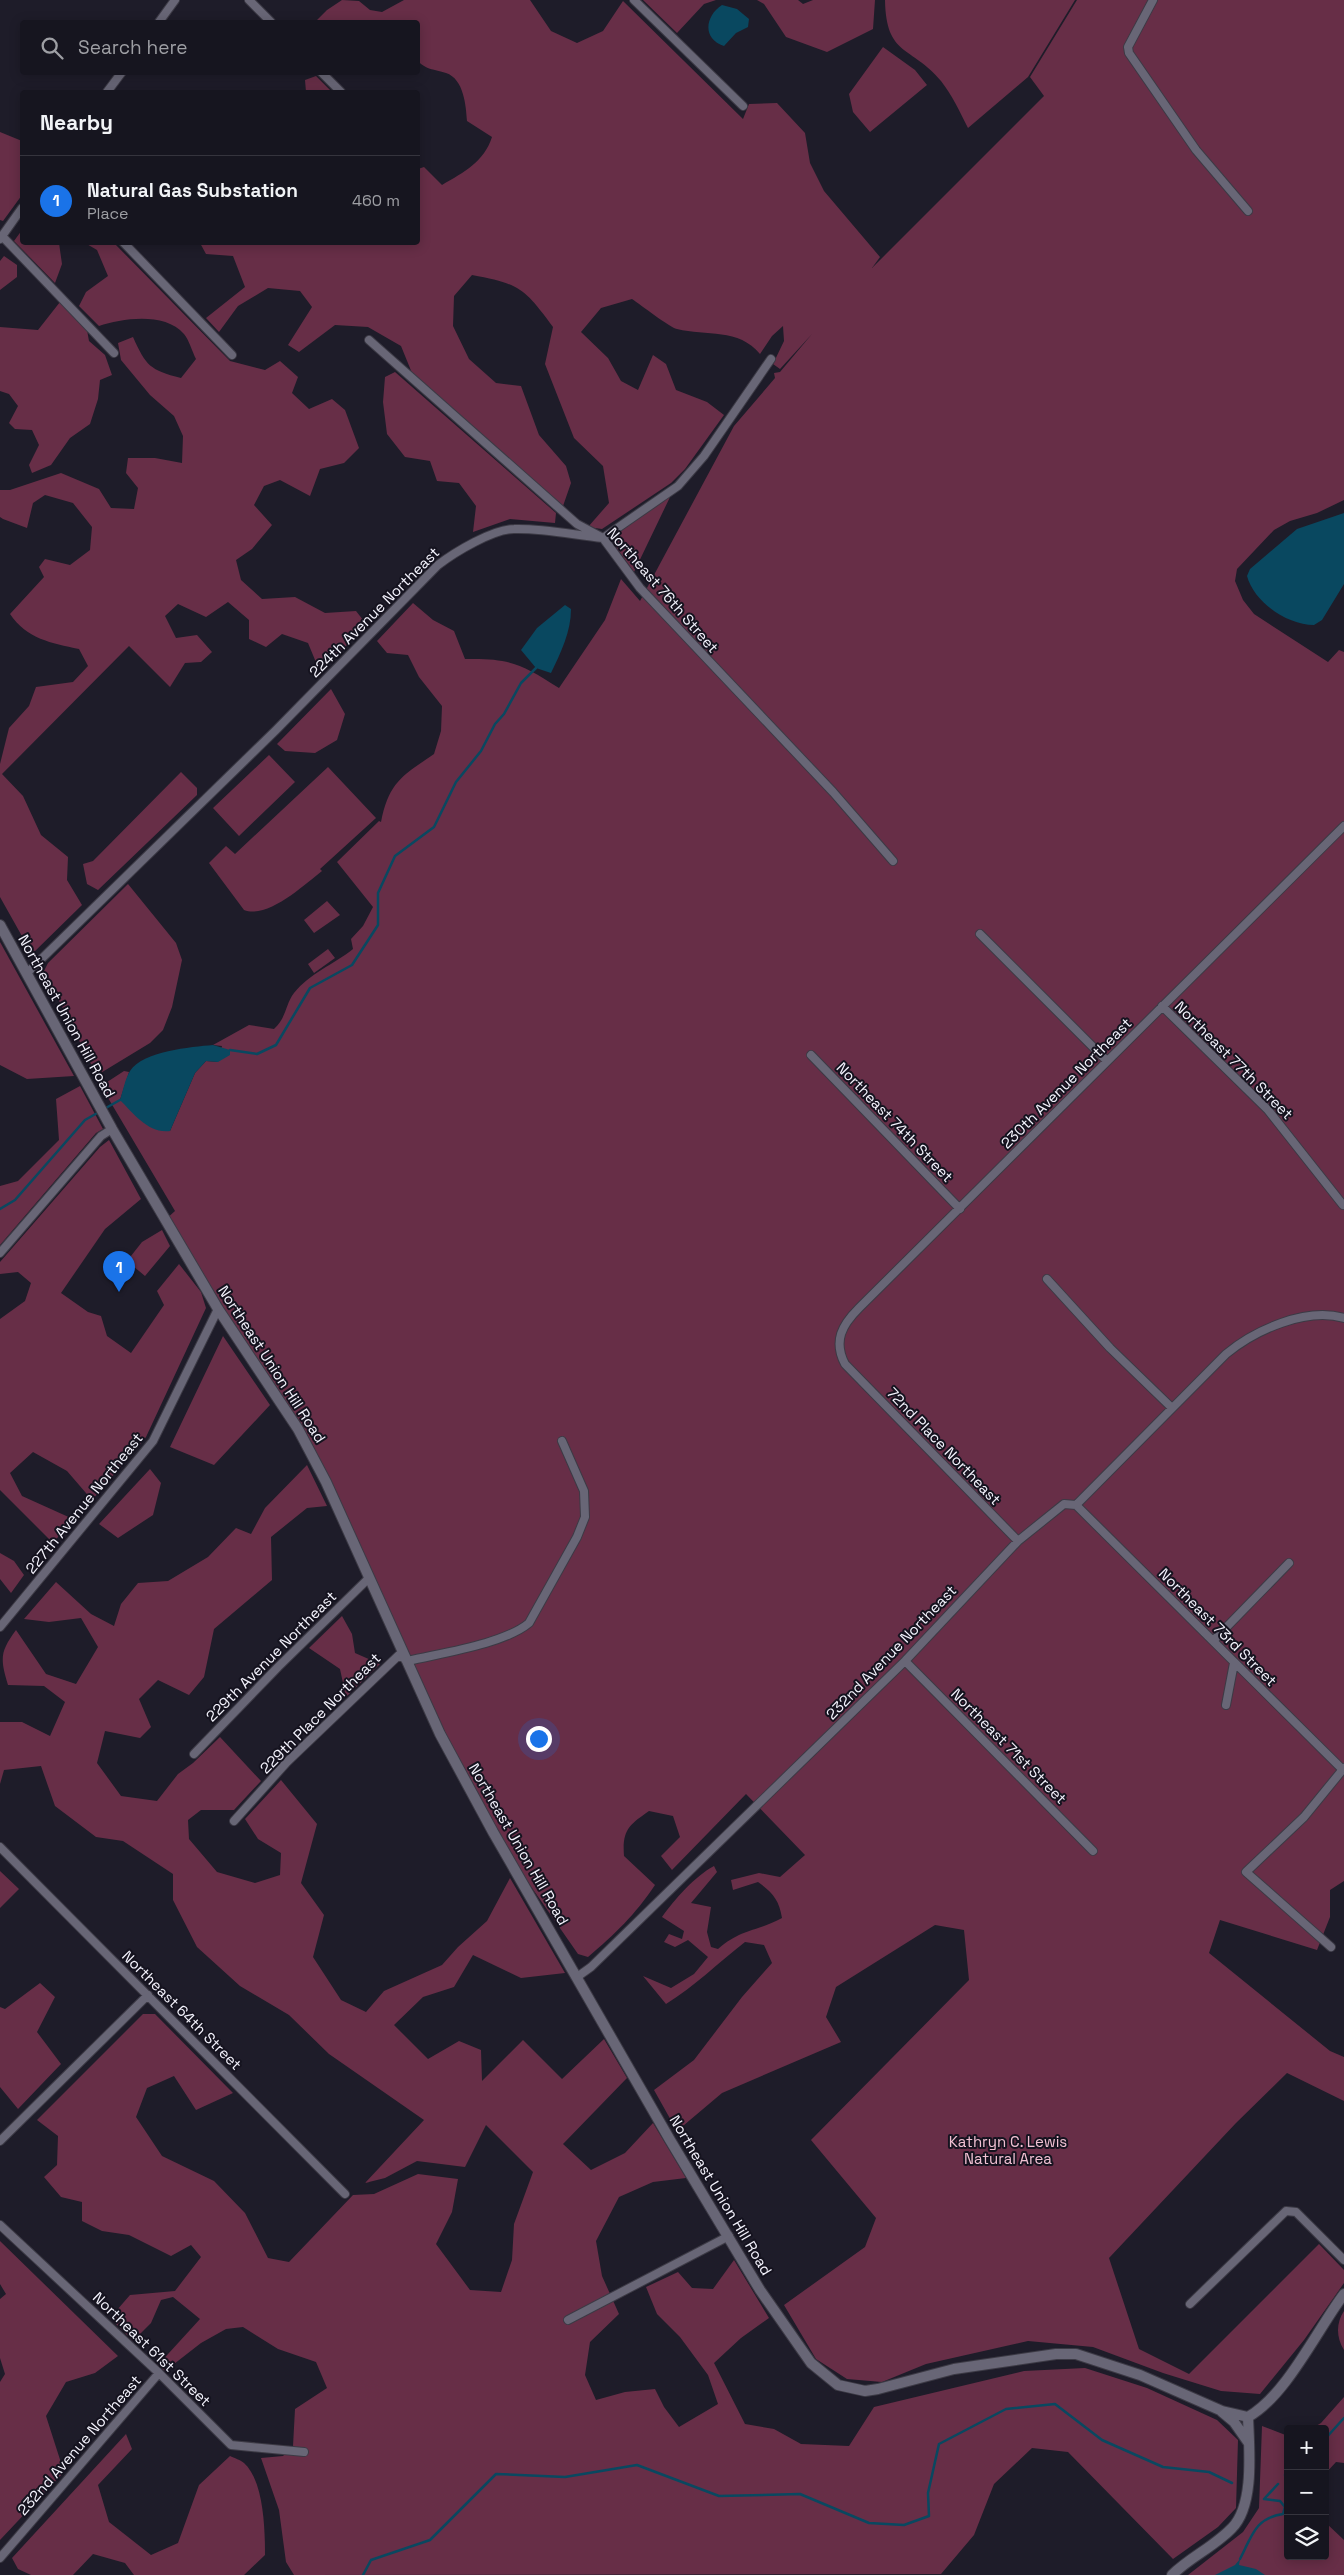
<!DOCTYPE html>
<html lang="en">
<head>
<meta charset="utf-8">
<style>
	:root { --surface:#16151f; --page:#23222c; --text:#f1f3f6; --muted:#9e9fa4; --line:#35343d; --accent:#1a73e8 }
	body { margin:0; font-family:"Space Grotesk",sans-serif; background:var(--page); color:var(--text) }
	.controls { position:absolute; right:15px; bottom:15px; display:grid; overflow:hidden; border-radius:5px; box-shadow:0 2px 12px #0003 }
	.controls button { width:45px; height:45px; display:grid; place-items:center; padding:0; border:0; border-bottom:1px solid var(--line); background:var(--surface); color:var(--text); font:25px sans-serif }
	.you { position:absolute; left:538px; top:1738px; width:18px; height:18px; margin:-12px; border:4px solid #fff; border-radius:50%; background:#1a73e8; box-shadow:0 0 0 8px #1a73e833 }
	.badge { display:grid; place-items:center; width:32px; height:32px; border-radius:50%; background:var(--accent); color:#fff; font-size:16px; font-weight:700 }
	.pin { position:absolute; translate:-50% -41px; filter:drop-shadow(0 1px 2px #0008) }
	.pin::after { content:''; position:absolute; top:26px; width:18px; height:15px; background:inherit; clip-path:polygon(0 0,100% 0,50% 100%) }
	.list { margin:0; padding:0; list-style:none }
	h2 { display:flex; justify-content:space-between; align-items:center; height:65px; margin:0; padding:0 20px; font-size:21px }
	h2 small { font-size:16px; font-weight:400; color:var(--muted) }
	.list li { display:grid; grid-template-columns:32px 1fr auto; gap:15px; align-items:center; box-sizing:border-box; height:90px; padding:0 20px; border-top:1px solid var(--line) }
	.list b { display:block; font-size:19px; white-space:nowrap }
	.list p { margin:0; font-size:16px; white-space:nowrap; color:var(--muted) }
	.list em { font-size:16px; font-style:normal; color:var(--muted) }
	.icon { flex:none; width:28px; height:28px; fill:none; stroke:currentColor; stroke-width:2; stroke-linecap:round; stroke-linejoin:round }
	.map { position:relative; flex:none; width:1344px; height:2575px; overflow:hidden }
	.search { position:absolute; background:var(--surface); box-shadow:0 2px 12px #0003; left:20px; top:20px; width:400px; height:55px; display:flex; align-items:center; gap:12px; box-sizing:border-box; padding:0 18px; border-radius:5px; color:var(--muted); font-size:19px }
	.panel { position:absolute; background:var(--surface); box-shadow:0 2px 12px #0003; left:20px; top:90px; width:400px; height:155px; border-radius:5px }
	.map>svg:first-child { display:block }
</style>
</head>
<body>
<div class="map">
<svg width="1344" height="2575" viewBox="0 0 1344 2575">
	<rect width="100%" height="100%" fill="#1e1c29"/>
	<path fill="#672e47" d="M342,0l17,1 11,9 12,2 22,-12h126l21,31 26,12 26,-12 20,-30 120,118 6,-15 28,-1 28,30 5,30 14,28 56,66 -8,11 172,-172 -14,-19 47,-77h267v500l-27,13 -27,8 -16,9 -37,39 -2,12 8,19 11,14 74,48 11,-12 5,2v1229l-14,9v27l-13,33 -97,-30 -11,33 121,98 14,6v44l-57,-28 -51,50 -127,135 30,91 50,25 130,-130 25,26v13l-40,57 -44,54 -39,-3 -58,-18 -70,-26 -65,-6 -102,23 -44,18 -35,-3 -31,-20 -32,-54 81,-58 11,-29 -65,-78 158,-160 -5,-50 -29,-5 -99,62 -10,30 15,25 -119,51 -45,38 -23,-41 40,-30 48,-63 30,-34 -8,-18 -19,-3c-27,21 -50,44 -79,62l-23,-28 28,12 23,-14 14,-17 -20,-17 -13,7 -11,-5 5,-8 13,5 2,-8 -22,-14c13,-18 33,-41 52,-51l3,6 -26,31 20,4 -4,25 4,15 7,2c24,-21 38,-17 64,-31 -3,-18 -9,-25 -24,-36l-25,8 -2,-10 28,-7 21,4 25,-22 -59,-61 -74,76 -11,-14 19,-19 -7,-21 -24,-5c-20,14 -27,19 -25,45l31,29c-20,30 -40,49 -67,72l-10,-3 -85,-122 -34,-61 -133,-289 -161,-262 10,-9 -74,-125 23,-15 5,1 -9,28 50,31 25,-58 11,-12 12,1 4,-16 -9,-1 36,-20 25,4c13,-12 11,-24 20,-36 16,-20 39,-28 59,-44l-2,-10 12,-13 10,-19 -36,-45 42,-41 2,1c8,-40 21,-46 53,-68l7,-23 1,-25 -23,-29 -11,-22 -21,-2 -10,-12 36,-38 20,17 21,11 11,28c45,-1 57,5 94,29l46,-68 16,-41 19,22 94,-175 41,-48 -1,-5 6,-1 32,-38 -32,35 -7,-5 11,-23 -1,-15 -11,10 -12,18c-21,-26 -54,-18 -83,-25 -8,-2 -36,-24 -45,-30l-31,9 -20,24 27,26 13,23 17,9 15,-35 13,9 10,26 31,12 17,13 -39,54 -14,14 -69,46 -14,-2 21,-24 -6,-37 -29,-28 -29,-74 8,-37c-29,-39 -33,-43 -81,-52l-18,21 -1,30 16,33 27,24 25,3 18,49 27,31 5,17 -8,23 -151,-133 -11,-27 -33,-19 -33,-2 -36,27 -11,-7 24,-38 -12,-16 -32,-3 -30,18 -19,26 -13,-14 39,-31 -12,-31 -27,-2 -6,-11 218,-1v-73l6,-2 18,18c22,-13 42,-23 50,-48l-25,-16c-1,-15 -3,-42 -21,-48 -12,-4 -20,-3 -28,-12v-39h-103l12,-12z
		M643,0h73l-12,4 -27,29z
		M757,0h41l5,4 10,-4h62l-2,29 -46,23 -41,-15 -22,-33z
		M885,0h190l-47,77 -60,51c-8,-16 -16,-33 -27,-47 -30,-36 -55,-24 -56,-81z
		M883,47l32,23 12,15 -57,47 -17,-20 -4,-18z
		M316,76l16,16h-26l-1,-12z
		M0,132l22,9v54l-19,26 -3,-1z
		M22,230v12l37,1 3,21 -7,19 -41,-42z
		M85,243h29l116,118 35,9 15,-9 18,16 -6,16 17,16 23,-10 13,11 14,38 -15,15 -24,6 -10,27 -30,-16 -16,6 -10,19 18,20 -20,24 -16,11 5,20 21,19 33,-2 30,16 31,-2 11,14 -47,47 -12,-29 -26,-9 -16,13 -17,-8v-19l-21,-18 -22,15 -28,-13 -13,12 11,22 21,-3 15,17 -11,10 -16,1 -15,24 -41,-41 -127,128 21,22 18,39 27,22 -1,23 15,25 -50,49 -32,-57v-133l9,-36 20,-22 7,-19 37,-5 15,-16 -9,-17c-28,-6 -52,-10 -69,-35l34,-37 -5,-10 6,-8 25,6 20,-15 2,-23 -19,-24 -28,-8 -12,8 -6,25 -24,-9 -3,-2v-27h10l51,-17 38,16 12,19 23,1 4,-21 -12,-15 2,-15h27l27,5 1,-27 -9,-20 -24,-21 -29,-35 -3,-17 15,-6c13,29 17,33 48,41l15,-19c-4,-8 -7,-19 -12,-25 -19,-22 -61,-16 -85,-8l-20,-20 7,-14 22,-16 -11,-26z
		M4,256l13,9v12l-17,13v-29z
		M60,302l27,28 2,11 16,14 7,20 -12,5 -2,19 -8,25 -20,14 -19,27 -19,8 -3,-8 10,-20 -7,-15 -17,-1 -6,-6 9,-17 -9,-12 -9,-3v-64l38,3z
		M395,372l161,141 -1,10 -45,-4 -37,13 3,-26 -17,-23 -22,-2 -7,-20 -25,-4 -18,-23 -4,-32 2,-25z
		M671,495l-37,77 -21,-29 2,-8z
		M331,689l14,25 -8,26 -22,13 -30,-2 -8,-7z
		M269,755l26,27 -56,54 -26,-28z
		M328,767l48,51 -56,51 2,2c-18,14 -54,48 -78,39l-35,-47 17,-17 9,8z
		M181,772l16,16v7l-99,95 -11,-6 -4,-20 10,-3z
		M128,884l48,59 6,17 -10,47 -9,23 -13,13 -51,31 -5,-4 -50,-99 4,-8z
		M327,901l13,14 -26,18 -10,-13z
		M0,942l74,134 -47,3 -27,-14z
		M328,949l7,9 -21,15 -6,-9z
		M80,1086l23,43 -7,4 -96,112v-59l18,-5 41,-41 -3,-41z
		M109,1140l32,59 -36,30 -44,64 27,19 13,4 6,20 24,17 33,-48 -7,-14 22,-27 22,28 5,16 -60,129 -54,63 -25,-29 -34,-19 -23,21 12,23 51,23 -20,24 -53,-53v-171l25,-18 6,-18 -13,-11 -18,2v-12l100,-115z
		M162,1230l8,16 -25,30 -18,-15 15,-19z
		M223,1336l47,69 -56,60 -44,-18z
		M307,1465l20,41 -20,2 -36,29 1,43 -58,49 -10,48 -15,18 -31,-15 -19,19 12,28 -11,11 -35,-7 -8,32 24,33 36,5 21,-27 15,-11 27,-26 41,44 -27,29h-33l-13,10 1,19 28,33 38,11 25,-8 1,-22 -23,-14 -13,-20 36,-39 36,44 -16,59 23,32 -11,42 28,43 25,12 18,-21 58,-26 16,-18 29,-26 23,-43 55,95 -44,5 -48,-23 -19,32 -31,10 -29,28 34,34 31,-18 22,9 1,31 41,-41 39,39 42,-40 23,39 -64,66 28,26 34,-17 28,-30 33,55 -33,4 -34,15 -23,44 6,35 17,38 -29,28 -5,33 11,25 29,-8 30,-3 9,18 15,20 39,-23 -10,-29 -28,-38 -23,-23 -11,-27 32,-15 14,16 21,1 21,-29 35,58 -28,20 -27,25 31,61 29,5 27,15 48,2 25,-39 150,-36 61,-3 62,20 70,32 21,20 -2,68 -18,19 -45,32 -105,-107 -36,-4 -38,36 -20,51 -33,39 -647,1 -8,-13 -7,-52 -18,-52 22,-2 10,-10 2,-37 32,-21 -11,-26 -38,-13 -35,-22 -17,2 -25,14 -36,28 -7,-6 42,-46 -27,-22 -12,3 -10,23 -18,18 -23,-23 20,-23 45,-4 26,-34 -10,-12 -20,11 -42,-21 -27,-4 -20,-10v-19l-21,-5 -17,-20 13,-12 1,-29 -21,-16 106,-106h12l78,79 -37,17 -22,-34 -27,12 -11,29 26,39 52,25 31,32 23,45 21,4 64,-67 21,-1 44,-20 40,5 -6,33 -16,32 34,46 31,2 11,-32 2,-36 19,-52 -47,-47 -21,42 -48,-6 -32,17 -20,5 59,-63 -95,-66 -40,-39 -49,-29 -43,-39 -24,-47v-26l-50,-33 -27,-4 -41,-31 -14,-40 -37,4 -4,14v-62h22l28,14 15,-34 -21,-16 -36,-1c-8,-27 -8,-33 8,-55l30,44 30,10 22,-37 -17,-29 -32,4 -25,-3 32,-37 35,32 23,12 7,-22 17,-21 30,-2 40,-24 28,-29 15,6 14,-26z
		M150,1469l11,14 -8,32 -35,23 -19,-14z
		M0,1553l14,8 10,14 -13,18 -11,-14z
		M342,1616l10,18 3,19 25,11 -34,33 -6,-28 -31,-21z
		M0,1871l19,18 -19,19z
		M40,1983l15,14 -18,35 24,32 -43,45 -18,-22v-80l5,2z
		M0,2241l118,115 -23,17 -29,9 -20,34 18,56 -64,68v-158l5,-8 -5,-16v-59l6,-5 -6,-10z
		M1344,2311v39c-8,-13 -8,-27 0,-39z
		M1344,2397v66l-8,-1 -11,12v-45h-14l10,-6z
		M1262,2426l26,10v120h37v-34l19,18v35h-156l55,-43 16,-24z
		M126,2434l6,15 -34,36 11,37 42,33 27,-12 21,-58 31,-29c4,2 11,4 14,7 20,18 21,67 21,92l-21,20h-110l-9,-12 -32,-9 -20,21h-42l-13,-6 -6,-11z"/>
	<path fill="#094860" d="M722,5l15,4 12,10 -1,8 -12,6 -12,13c-22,-7 -19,-30 -2,-41z
		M1344,513v71l-22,36 -8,5c-27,0 -60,-23 -67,-49l3,-7 47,-40z
		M565,605l6,4c0,23 -10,43 -20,64l-15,-5 -15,-18 16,-22z
		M213,1045l17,5v5l-12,7 -12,-1 -11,12 -25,58c-21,3 -36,-17 -50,-31 3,-9 5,-21 10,-29 13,-20 61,-24 83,-26z
		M1240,2559l-1,6 17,4 9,6h-50l20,-10z"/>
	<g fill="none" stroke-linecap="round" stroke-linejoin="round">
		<path stroke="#094860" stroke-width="2.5" d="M230,1050l27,4 19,-9 34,-57 42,-23 26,-40v-32l17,-37 39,-29 22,-45 25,-31 14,-27 9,-10 17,-31 15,-15
			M104,1109l16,-9
			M0,1209l15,-9 70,-80 14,-8
			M1325,2439l19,-21
			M1285,2475l3,-3
			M1264,2499l14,-15
			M1240,2559c12,-23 15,-41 43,-45l2,-7 -5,-6 -16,-2
			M363,2575l8,-15 59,-20 66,-66 69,3 72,-12 82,31 81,-2 69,29 35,2 25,-9 -1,-23 11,-49 67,-35 49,-5 47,36 61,27 46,5 23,11"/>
		<g stroke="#3c3a45" stroke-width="10">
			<path id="minor" d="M249,0l22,22
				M634,0l109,106
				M1153,0l-25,47 1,6 67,97 52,61
				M159,22l16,-22
				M321,72l20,20
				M107,92l15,-20
				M2,236l112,117
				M0,239l22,-31
				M123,242l109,113
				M369,340l208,184 26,14 37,50 193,204 60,69
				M980,934l127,127
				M27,973l249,-243 162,-165c17,-13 55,-36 76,-36 29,-1 60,6 89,9l75,-52 26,-30 67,-97
				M1162,1006l106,104 75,95
				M811,1055l149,154
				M0,1253l101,-117 11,-7
				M1047,1279l63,69 62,60
				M1076,1505l266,264
				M1018,1541l-173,-177c-12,-23 -3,-39 14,-56l485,-482
				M0,1627l153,-186 65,-132
				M1213,1641l76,-78
				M905,1661l188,190
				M1226,1705l8,-42
				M194,1754l84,-87 91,-89
				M234,1821l53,-59 112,-107 9,6c33,-8 96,-17 121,-38l48,-86 8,-20 -1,-26 -22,-50
				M0,1847l345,347
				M1331,1947l-85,-75 58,-55 40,-49
				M577,1977l14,-10 314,-306 113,-120 46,-37 12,1 150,-151c29,-24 80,-47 118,-36
				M0,2141l148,-146
				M0,2225l159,148 72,72 73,7
				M1190,2304l96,-93 10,1 48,48
				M568,2320l161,-84
				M0,2558l159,-185"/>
		</g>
		<g stroke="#3c3a45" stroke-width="12">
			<path id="tertiary" d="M0,925l112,204 106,180 80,120 28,53 114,252 53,98 177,308 90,150 51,73 27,22 27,6 13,-2 76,-20 102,-15h20l64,21 82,36 26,6
				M1222,2412l12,10 14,20
				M1248,2417c38,-21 69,-87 96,-123
				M1172,2575c18,-18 42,-28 60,-47 23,-23 17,-80 16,-111"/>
		</g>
		<use href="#minor" stroke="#686676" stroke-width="8"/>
		<use href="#tertiary" stroke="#686676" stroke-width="10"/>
	</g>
	<g text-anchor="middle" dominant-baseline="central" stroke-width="4" stroke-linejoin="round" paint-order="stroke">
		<g font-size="15" fill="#f4f3fd" stroke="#15131f">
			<text transform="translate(663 590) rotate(49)">Northeast 76th Street</text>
			<text transform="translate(374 612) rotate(-45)">224th Avenue Northeast</text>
			<text transform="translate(67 1016) rotate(61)">Northeast Union Hill Road</text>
			<text transform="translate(1234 1060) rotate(45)">Northeast 77th Street</text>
			<text transform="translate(1066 1083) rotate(-45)">230th Avenue Northeast</text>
			<text transform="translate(895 1122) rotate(46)">Northeast 74th Street</text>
			<text transform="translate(272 1364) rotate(57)">Northeast Union Hill Road</text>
			<text transform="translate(944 1446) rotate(46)">72nd Place Northeast</text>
			<text transform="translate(84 1503) rotate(-51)">227th Avenue Northeast</text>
			<text transform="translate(1218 1627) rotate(45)">Northeast 73rd Street</text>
			<text transform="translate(891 1652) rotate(-46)">232nd Avenue Northeast</text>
			<text transform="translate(271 1656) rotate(-45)">229th Avenue Northeast</text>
			<text transform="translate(320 1713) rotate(-45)">229th Place Northeast</text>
			<text transform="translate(1009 1746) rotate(45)">Northeast 71st Street</text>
			<text transform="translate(519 1844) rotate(60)">Northeast Union Hill Road</text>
			<text transform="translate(182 2010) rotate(45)">Northeast 64th Street</text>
			<text transform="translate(721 2195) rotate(59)">Northeast Union Hill Road</text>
			<text transform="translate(152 2349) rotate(44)">Northeast 61st Street</text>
			<text transform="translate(79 2445) rotate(-49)">232nd Avenue Northeast</text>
		</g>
		<g font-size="15" fill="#f2c2d4" stroke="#15131f">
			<text x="1008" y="2141">Kathryn C. Lewis<tspan x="1008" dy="17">Natural Area</tspan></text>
		</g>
	</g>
</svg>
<div class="controls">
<button>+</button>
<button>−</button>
<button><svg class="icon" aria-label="layers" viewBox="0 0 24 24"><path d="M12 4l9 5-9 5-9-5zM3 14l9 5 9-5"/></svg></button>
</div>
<div class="you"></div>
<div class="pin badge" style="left:119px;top:1292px">1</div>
<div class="search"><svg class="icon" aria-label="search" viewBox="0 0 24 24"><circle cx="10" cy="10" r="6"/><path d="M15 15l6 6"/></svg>Search here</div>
<section class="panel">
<h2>Nearby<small></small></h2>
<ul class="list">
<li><span class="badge">1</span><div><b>Natural Gas Substation</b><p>Place</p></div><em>460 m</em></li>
</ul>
</section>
</div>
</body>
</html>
